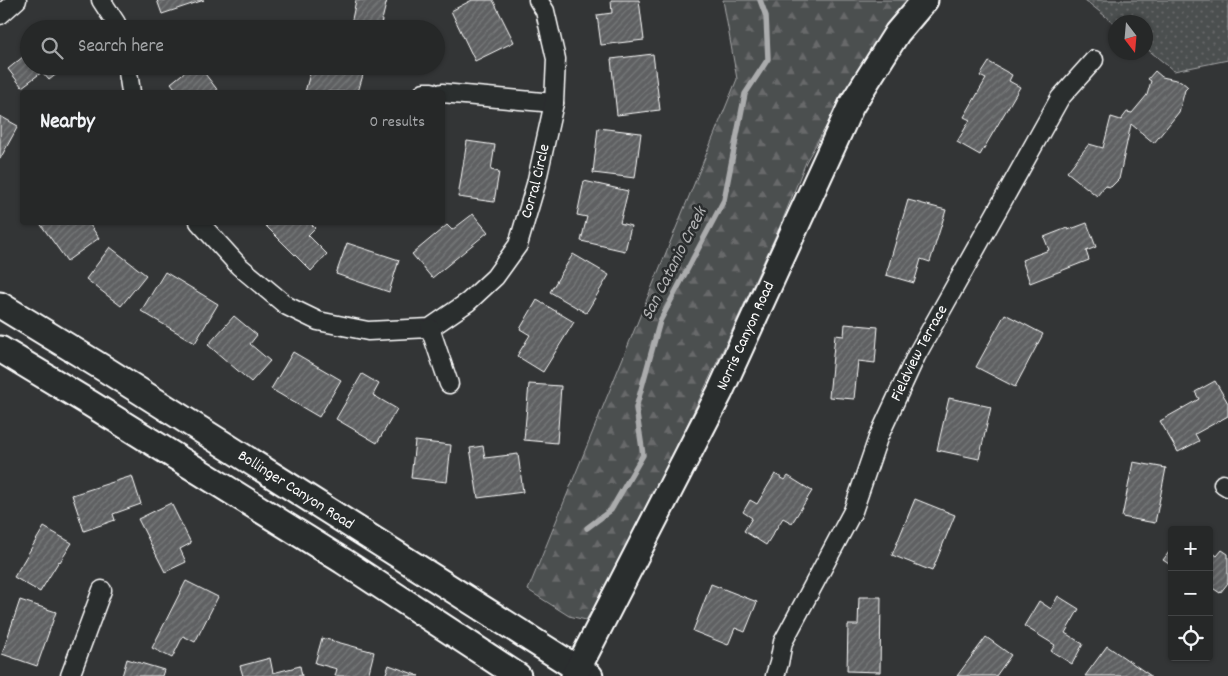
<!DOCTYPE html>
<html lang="en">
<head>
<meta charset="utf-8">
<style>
	:root { --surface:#262828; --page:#2e3030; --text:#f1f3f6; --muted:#a4a6a8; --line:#424445 }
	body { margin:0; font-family:Dekko,sans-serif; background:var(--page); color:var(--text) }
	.controls { position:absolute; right:15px; bottom:15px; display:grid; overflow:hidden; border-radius:5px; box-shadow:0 1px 4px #0004 }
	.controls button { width:45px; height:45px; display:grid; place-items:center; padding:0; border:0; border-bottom:1px solid var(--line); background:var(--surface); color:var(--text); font:25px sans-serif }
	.compass { position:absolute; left:1108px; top:15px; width:45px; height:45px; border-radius:50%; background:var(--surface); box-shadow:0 1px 4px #0004; rotate:164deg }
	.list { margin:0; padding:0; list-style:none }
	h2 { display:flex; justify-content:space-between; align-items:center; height:65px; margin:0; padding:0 20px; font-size:21px }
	h2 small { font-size:16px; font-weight:400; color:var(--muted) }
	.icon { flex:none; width:28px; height:28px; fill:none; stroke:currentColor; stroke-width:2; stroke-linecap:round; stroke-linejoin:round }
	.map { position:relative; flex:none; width:1228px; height:676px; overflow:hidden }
	.search { position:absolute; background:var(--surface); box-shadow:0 1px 4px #0004; left:20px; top:20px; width:425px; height:55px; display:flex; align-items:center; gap:12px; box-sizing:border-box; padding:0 18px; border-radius:28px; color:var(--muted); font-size:19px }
	.panel { position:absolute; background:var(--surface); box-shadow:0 1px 4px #0004; left:20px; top:90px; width:425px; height:135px; border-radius:5px }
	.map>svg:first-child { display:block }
</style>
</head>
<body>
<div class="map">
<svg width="1228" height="676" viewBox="0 0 1228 676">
	<defs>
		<pattern id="grass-dots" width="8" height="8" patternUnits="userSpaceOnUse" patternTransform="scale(1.25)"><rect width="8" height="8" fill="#4c4f50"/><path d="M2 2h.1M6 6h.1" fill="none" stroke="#67696a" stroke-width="1.8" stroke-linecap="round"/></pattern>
		<pattern id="forest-firs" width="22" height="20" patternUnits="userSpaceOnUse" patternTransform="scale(1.25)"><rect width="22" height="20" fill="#4c4f50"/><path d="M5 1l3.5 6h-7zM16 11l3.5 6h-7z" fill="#67696a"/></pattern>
		<pattern id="building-hatch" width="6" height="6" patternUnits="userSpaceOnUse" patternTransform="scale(1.25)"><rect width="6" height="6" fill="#5f6162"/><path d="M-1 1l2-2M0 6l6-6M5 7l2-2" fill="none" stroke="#77797a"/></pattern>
	</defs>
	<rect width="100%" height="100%" fill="#333536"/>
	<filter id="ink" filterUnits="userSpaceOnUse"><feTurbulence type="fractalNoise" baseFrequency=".02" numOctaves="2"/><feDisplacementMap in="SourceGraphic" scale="10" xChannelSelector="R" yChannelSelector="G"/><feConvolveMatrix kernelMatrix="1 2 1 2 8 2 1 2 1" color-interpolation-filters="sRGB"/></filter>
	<g filter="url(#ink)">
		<path fill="url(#grass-dots)" stroke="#a6a7a8" d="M1085,0h143v60l-54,11 -28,-23v-26h-30l-1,2z"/>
		<path fill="url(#forest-firs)" stroke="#a6a7a8" d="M723,0h187l-32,40 -29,46 -43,76 -25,62 -51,111 -108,227 -36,58 -17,-4 -41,-26 209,-511z"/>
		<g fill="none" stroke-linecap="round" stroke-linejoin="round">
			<path stroke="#abacad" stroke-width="5.5" d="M587,528l24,-18 32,-55 -7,-47 24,-87 64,-121 21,-106 23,-35 -2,-43 -6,-16"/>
		</g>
		<path fill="url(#building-hatch)" stroke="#fff" d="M157,0h47l-42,14z
			M356,0h31l-6,24 7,1 -1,4h-37z
			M472,0h21l21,42 -39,19 -24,-50z
			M611,0h28l5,40 -43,5 -4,-30 15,-2z
			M67,23l5,6h-13z
			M29,52v14h38l-18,14 -7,-8 -20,15 -14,-18z
			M653,54l7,56 -43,5 -6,-56z
			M989,62l23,13 -3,6 11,6 -40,68 -23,-13 13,-22 -6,-3 22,-38 -6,-3z
			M192,66h7l20,26h-41l-7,-9z
			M312,66h45l8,2 -7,24h-53z
			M1155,71l7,6 19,4 7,6 -3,3 -6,22 -25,31 -23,-19 -12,55 -8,8 -6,-1 -8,10 -30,-24 22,-28 14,4 8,-31 10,3 6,-8 5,1 15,-18 4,-14 -3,-2z
			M0,116l18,10 -18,33z
			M598,128l43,5 -6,45 -42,-5z
			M467,141l28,4 -4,25 8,2 -5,30 -36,-5z
			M584,181l44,10 -8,32 11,3 -6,25 -44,-10 6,-24 -10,-2z
			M908,200l38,10 -16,52 -9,-3 -7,24 -28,-8z
			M473,214l15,18 -56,46 -20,-24 35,-29 5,5z
			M39,222h49l11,16 -32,23z
			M262,222h47l6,6 -7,7 19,19 -16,17z
			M1087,223l9,24 -10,4 3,9 -59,23 -8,-23 27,-10 -5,-13 23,-9 1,2z
			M347,243l52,17 -10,32 -53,-18z
			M110,247l36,28 -25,31 -35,-27z
			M573,254l36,21 -23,38 -36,-21z
			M165,272l53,32 -23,39 -54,-32z
			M537,300l37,22 -31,50 -26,-16 13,-21 -10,-6z
			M1005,314l38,20 -28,53 -39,-20z
			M234,316l23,19 -7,9 20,17 -19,21 -43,-37z
			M845,324l33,3 -3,36 -17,-2 -4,38 -25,-2 6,-62 9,1z
			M293,352l48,28 -22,37 -48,-28z
			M362,374l17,10 -6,11 24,14 -20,34 -41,-24z
			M1215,381l13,22v13l-33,18 4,7 -21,11 -18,-31 39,-22 -4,-7z
			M529,384l32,2 -4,57 -33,-3z
			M949,398l42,9 -12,52 -42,-9z
			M415,441l36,4 -4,37 -36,-4z
			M483,446l2,12 33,-4 5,38 -45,6 -8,-50z
			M1133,462l33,6 -11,55 -33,-6z
			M775,474l10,6 3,-4 24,15 -20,32 -9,-5 -17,27 -22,-14 8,-13 -9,-6 7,-12 7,4z
			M132,476l9,28 -28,10 2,6 -31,11 -12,-36z
			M915,499l40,16 -23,56 -40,-16z
			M171,503l20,40 -11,6 6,13 -21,10 -27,-53z
			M44,527l28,16 -12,19 -1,-1 -19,31 -26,-15z
			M1172,548v18l-9,-6z
			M1209,550l8,6 5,-6 6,4v29l-8,10 -9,-6 -2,2z
			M186,581l32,16 -23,45 -12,-6 -11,22 -20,-10z
			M711,584l46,18 -12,30 -10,-4 -7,17 -35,-14z
			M1058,596l21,13 -14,24 18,11 -11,20 -21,-13 4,-6 -31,-19 15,-25 12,8z
			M859,597h22l-1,75 -33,-1 1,-46h10z
			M20,600l36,12 -19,54 -35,-12z
			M986,637l25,18 -15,21h-39z
			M322,638l52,14 -6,24h-33l2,-7 -22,-6z
			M1107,646l44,30h-66z
			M270,658l3,15 27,-7 2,10h-59l-3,-10z
			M127,659l37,11 -2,6h-40z
			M389,665l30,11h-34z"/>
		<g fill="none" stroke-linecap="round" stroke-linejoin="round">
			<g stroke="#fff" stroke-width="21">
				<g id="street">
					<path d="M101,0l15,23 1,6"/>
					<path d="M0,15l17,-15"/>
					<path d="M127,66l4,26"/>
					<path d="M424,92h8"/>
					<path d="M442,93l112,10"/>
					<path id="s1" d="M199,222l40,44 48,40 31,15 50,10 62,-3 38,-26 27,-25 23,-32 18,-61 18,-81 2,-44 -11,-48 -7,-11"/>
					<path d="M430,328l19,56"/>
					<path d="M1223,484l5,3"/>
					<path d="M70,676l32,-86"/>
					<path id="s2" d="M775,676l4,-13 4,-21 70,-131 25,-73 38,-82 144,-258 34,-38"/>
				</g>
			</g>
			<g stroke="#fff" stroke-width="29">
				<g id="secondary">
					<path id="s3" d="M0,305l108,66 470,298 12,7"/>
					<path d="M0,349l91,55 252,157 175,115"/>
					<path id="s4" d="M574,676l146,-284 131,-286 46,-73 28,-33"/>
				</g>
			</g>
			<use href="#street" stroke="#2a2d2e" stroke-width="18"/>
			<use href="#secondary" stroke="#2a2d2e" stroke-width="25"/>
		</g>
	</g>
	<g text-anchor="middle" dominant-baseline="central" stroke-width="5" stroke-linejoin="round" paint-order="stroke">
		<g font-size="16" fill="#fff" stroke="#2a2d2e">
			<text stroke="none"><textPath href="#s1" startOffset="458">Corral Circle</textPath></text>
			<text stroke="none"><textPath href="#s4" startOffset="381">Norris Canyon Road</textPath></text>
			<text stroke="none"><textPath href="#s2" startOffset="355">Fieldview Terrace</textPath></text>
			<text stroke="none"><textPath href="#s3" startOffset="349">Bollinger Canyon Road</textPath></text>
		</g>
		<g font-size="18" font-style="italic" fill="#b2b3b4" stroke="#2a2d2e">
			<text transform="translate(675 264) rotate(-63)">San Catanio Creek</text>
		</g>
	</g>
</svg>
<div class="controls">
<button>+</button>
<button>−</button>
<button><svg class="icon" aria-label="locate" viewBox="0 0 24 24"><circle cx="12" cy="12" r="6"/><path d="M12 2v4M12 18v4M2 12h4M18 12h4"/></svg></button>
</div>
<svg class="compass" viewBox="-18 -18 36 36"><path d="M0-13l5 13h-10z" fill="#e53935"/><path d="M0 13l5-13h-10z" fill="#a4a6a8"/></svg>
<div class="search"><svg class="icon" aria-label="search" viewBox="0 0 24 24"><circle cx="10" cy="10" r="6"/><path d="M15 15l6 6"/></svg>Search here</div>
<section class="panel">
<h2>Nearby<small>0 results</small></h2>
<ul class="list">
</ul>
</section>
</div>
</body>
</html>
